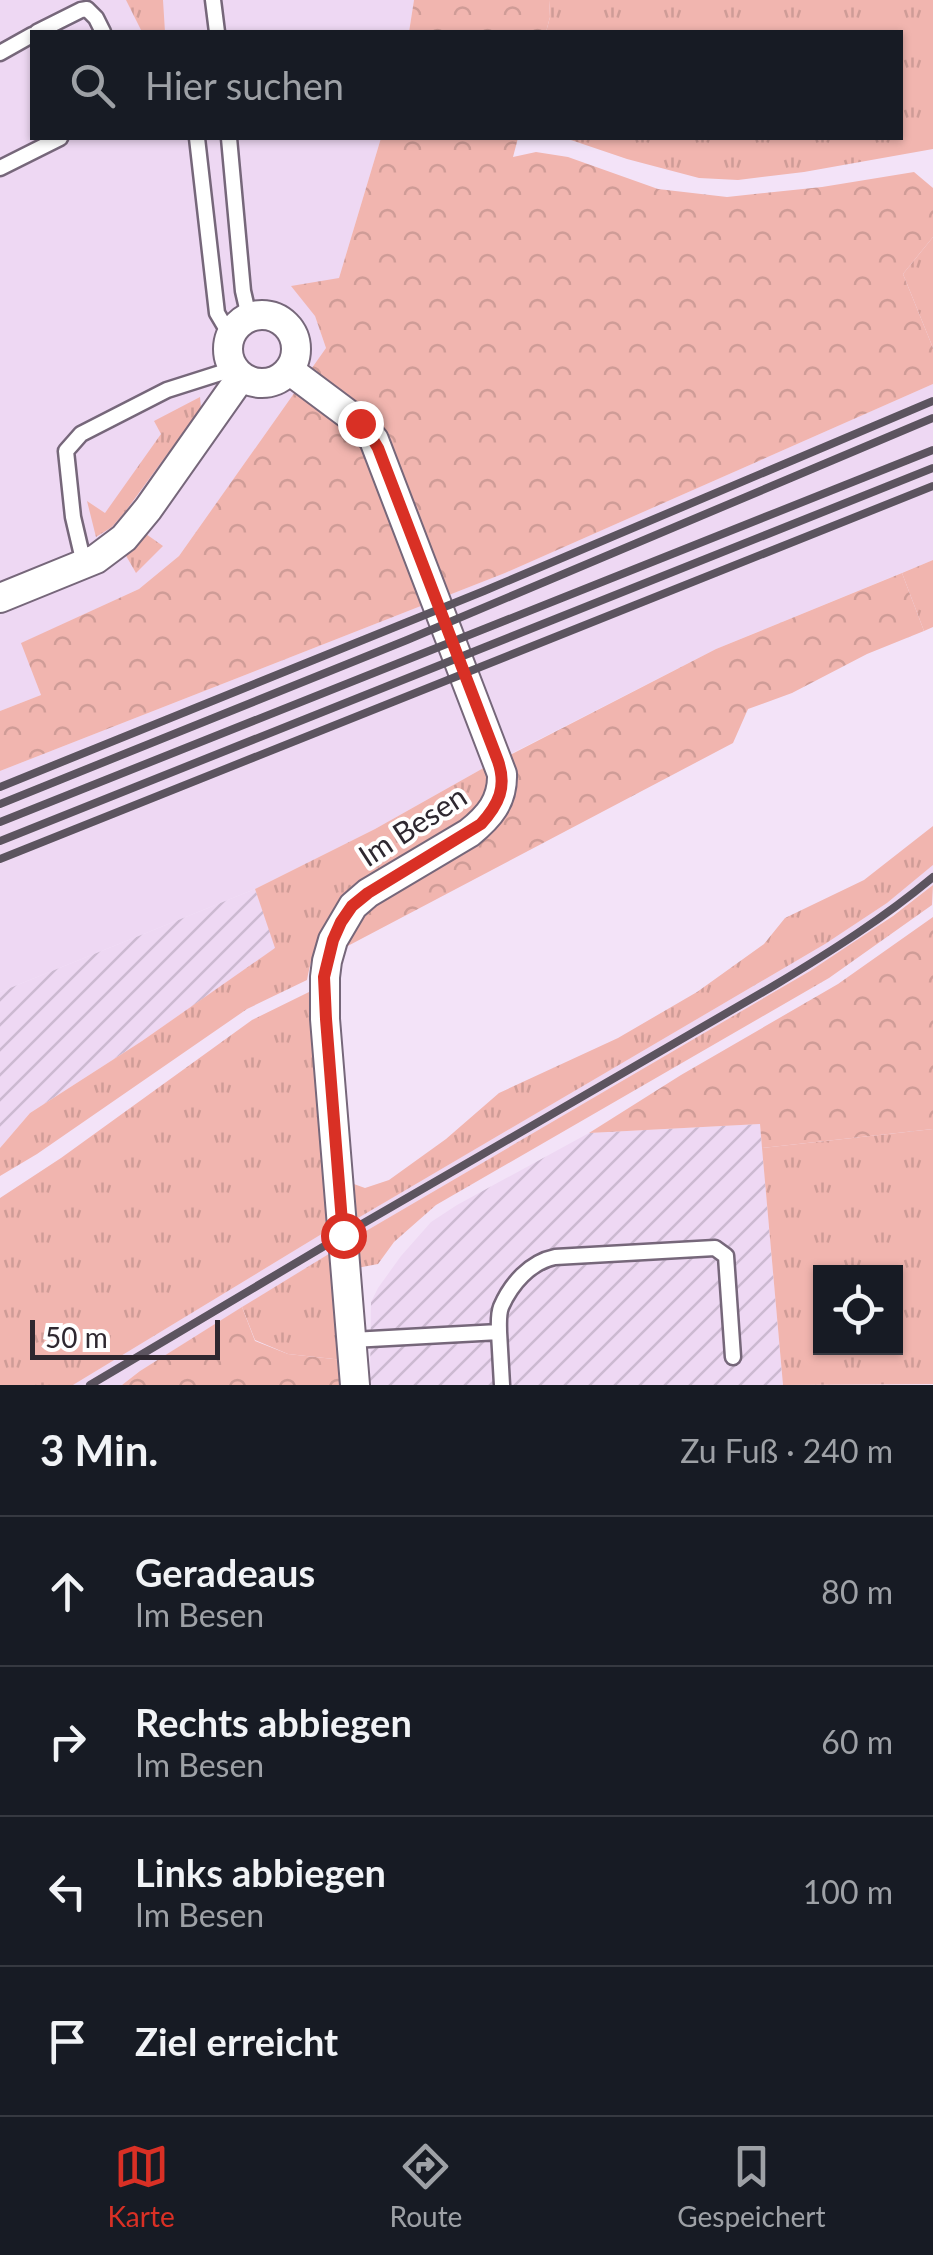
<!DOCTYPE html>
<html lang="de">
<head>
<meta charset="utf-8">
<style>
	:root { --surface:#171b24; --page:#20242c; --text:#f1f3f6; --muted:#9ea1a6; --line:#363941; --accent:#d93025 }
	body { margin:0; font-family:Lato,sans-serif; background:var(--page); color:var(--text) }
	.controls { position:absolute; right:30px; bottom:30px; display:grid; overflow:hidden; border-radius:0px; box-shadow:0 2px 8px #0004 }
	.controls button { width:90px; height:90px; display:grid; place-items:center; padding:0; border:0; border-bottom:2px solid var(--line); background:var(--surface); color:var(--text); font:50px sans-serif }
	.scale { position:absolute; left:30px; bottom:25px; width:190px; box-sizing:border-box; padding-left:10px; border:5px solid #2e2830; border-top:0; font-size:28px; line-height:35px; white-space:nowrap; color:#2e2830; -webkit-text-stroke:8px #fff; paint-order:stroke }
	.stop { position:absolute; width:30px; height:30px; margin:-22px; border:8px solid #d93025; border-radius:50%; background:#fff }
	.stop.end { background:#d93025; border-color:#fff; box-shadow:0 2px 10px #0008 }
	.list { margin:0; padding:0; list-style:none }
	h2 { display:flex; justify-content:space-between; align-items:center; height:130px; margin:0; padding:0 40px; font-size:42px }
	h2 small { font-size:32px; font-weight:400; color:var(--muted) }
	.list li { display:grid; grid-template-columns:65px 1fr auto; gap:30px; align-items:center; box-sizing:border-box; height:150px; padding:0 40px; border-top:2px solid var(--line) }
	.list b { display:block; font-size:38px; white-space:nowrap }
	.list p { margin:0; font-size:32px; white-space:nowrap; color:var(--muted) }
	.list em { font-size:32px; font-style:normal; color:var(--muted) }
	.icon { flex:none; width:55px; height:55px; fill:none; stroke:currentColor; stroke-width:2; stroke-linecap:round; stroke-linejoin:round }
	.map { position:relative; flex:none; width:933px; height:1385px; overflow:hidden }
	.search { position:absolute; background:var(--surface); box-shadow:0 2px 8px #0004; left:30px; right:30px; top:30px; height:110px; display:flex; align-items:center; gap:25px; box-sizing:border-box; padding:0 35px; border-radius:0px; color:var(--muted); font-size:38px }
	.sheet { height:730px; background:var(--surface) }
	nav { display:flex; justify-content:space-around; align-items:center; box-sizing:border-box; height:140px; border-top:2px solid var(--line); background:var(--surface); font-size:28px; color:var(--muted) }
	nav a { display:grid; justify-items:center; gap:5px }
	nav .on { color:var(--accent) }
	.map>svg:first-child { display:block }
</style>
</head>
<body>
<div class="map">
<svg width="933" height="1385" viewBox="0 0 933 1385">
	<defs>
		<pattern id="industrial-furrows" width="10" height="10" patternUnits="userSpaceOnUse" patternTransform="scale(2.5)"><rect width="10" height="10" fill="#eed8f3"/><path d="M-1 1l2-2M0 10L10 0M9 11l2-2" fill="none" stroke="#ccb9d1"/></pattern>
		<pattern id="grass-tufts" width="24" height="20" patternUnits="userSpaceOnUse" patternTransform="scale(2.5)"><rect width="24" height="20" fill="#f1b5af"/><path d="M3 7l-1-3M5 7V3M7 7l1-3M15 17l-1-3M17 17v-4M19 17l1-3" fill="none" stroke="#cf9c97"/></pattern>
		<pattern id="forest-crowns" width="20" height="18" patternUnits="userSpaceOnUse" patternTransform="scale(2.5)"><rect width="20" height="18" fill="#f1b5af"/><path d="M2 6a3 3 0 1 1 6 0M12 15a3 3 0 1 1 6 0" fill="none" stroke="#cf9c97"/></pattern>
	</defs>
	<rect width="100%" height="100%" fill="#f3e3f8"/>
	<path fill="#eed8f3" d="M0,0h414l-5,32h-377v106h349l-42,140 -24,38 11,32 -147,208 -40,33 -117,54 19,52 -41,16z
		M933,384v176l-217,89 -229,117 -112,63 -120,60 -255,103v-221l505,-198z
		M933,865v20l-76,56 -47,30 -456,267 -1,-17 472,-277 62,-41z
		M330,1229l2,23 -192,119 -18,14h-49z"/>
	<path fill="url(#industrial-furrows)" d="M255,889l21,59 -134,93 -112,72 -30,35v-156z
		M760,1124l23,261h-413l1,-83 7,-14 23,-32 30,-34 26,-17 132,-72z"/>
	<path fill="url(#grass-tufts)" fill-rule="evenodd" d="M126,0h37l2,32h-23z
		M549,0h384v149l-129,23 -66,8 -39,-2 -72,-19 -62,-21h335v-106h-354l4,-15z
		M933,237v111l-30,-74z
		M200,397l1,11 -76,104 -13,15 -16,10 -9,-36 18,12 56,-79 -7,-13z
		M146,534l17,12 -27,27 -11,-19z
		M933,560v67l-9,4 -22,-58z
		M487,766c2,19 -3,30 -12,47l-137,91c-18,23 -25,47 -31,76l-60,29 -210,145 -37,22v-28l30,-35 112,-72 133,-93 -20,-59 120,-60z
		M933,826v39l-46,38 -62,41 -472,277 -2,-38 14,5 24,-8 57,-41 53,-46 119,-55 79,-46 67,-48 21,-26 79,-38z
		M933,885l-1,20 -103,73 -393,227 -42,37 -16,22 -21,4 -3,-30 456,-267 83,-55z
		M309,992l18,163 3,74 -257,156h-73v-187l61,-40 191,-138z
		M933,1129v255l-150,1 -21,-237zM820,1272h76v76h-76z
		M332,1252l11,108 -55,-6 -33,-14 -13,-33z"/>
	<path fill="url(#forest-crowns)" d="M414,0h135l1,17 -4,15h-137z
		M381,138h137l-5,19 23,-5 32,5 90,32 69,8 95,-10 92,-15 19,16v49l-30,37 30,74v36l-428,189 -505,198v-60l41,-16 -20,-52 118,-54 40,-33 147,-208 -11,-32 -24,-30 48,-8z
		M902,573l22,58 -57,23 -75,39 -44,16 -15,34 -391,206 28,-46 120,-71 21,-24 4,-27 -5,-26 206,-106z
		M933,917v212l-171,19 -2,-24 -171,9 92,-58 157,-91z
		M242,1307l13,34 33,13 55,6 1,25h-222l18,-14z"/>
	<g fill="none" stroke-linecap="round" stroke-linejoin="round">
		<g stroke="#76677a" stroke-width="19">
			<path id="service" d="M213,0l4,32
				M37,32l44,-22 6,-1 9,9 7,14
				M0,53l32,-18
				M197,138l20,175 13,22
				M229,138l14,153 6,26
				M0,168l60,-30
				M84,564l-11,-47 -7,-66 15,-17 86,-44 66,-21
				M499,1332l3,53
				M352,1340l147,-8c0,-8 -1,-17 2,-25 10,-23 29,-45 54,-50l160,-9 11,8 7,101"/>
		</g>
		<g stroke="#76677a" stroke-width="32">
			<path id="minor" d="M228 349a34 34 0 1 1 68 0a34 34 0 1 1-68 0Z
				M289,370l71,53 14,17 128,334c1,27 -13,43 -33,59l-101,60 -15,13 -20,34 -6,21 -2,16v42l30,366
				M0,598l96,-39 28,-21 24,-29 93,-132"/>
		</g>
		<use href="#service" stroke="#fff" stroke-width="14"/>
		<use href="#minor" stroke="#fff" stroke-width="28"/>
		<path stroke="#5c545f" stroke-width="8" d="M0,787l484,-196 449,-190
			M0,804l407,-164 526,-222
			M0,822l933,-372
			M0,841l933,-373
			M0,859l933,-373
			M90,1385l253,-150 432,-250c55,-33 109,-67 158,-108"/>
	</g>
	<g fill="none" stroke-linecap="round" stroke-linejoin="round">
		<path stroke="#d93025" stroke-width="12" d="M343,1235l-17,-216 -2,-42 9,-37 8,-18 11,-16 16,-13 113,-69c18,-20 26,-37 17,-63l-120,-313 -9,-15 -9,-10"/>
	</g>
	<g text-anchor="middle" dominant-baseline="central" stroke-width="8" stroke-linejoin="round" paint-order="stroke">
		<g font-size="30" fill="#2e2830" stroke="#fff">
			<text transform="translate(412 825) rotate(-33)">Im Besen</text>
		</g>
	</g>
</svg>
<div class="controls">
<button><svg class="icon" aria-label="locate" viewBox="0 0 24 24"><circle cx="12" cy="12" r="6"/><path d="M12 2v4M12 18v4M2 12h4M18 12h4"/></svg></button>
</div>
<div class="scale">50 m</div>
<div class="stop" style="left:343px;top:1235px"></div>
<div class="stop end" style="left:360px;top:423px"></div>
<div class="search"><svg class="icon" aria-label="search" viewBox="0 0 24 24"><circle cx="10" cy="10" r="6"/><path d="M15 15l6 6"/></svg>Hier suchen</div>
</div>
<section class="sheet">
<h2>3 Min.<small>Zu Fuß · 240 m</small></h2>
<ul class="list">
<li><svg class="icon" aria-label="ahead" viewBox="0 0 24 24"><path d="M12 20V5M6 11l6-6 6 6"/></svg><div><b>Geradeaus</b><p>Im Besen</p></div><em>80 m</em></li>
<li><svg class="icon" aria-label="right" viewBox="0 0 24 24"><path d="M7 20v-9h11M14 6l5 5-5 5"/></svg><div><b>Rechts abbiegen</b><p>Im Besen</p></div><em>60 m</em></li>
<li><svg class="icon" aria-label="left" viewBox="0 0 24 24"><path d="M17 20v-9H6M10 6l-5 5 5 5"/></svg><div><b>Links abbiegen</b><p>Im Besen</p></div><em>100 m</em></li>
<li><svg class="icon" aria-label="arrive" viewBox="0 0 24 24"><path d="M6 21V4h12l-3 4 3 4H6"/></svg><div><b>Ziel erreicht</b></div></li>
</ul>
</section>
<nav>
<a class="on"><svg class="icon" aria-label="map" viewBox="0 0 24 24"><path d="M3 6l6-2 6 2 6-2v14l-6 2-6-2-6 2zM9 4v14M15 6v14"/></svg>Karte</a>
<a><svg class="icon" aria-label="directions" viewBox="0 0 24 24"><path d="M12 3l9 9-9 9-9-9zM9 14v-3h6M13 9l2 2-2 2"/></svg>Route</a>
<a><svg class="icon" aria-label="saved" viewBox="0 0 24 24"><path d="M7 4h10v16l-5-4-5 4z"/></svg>Gespeichert</a>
</nav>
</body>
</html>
